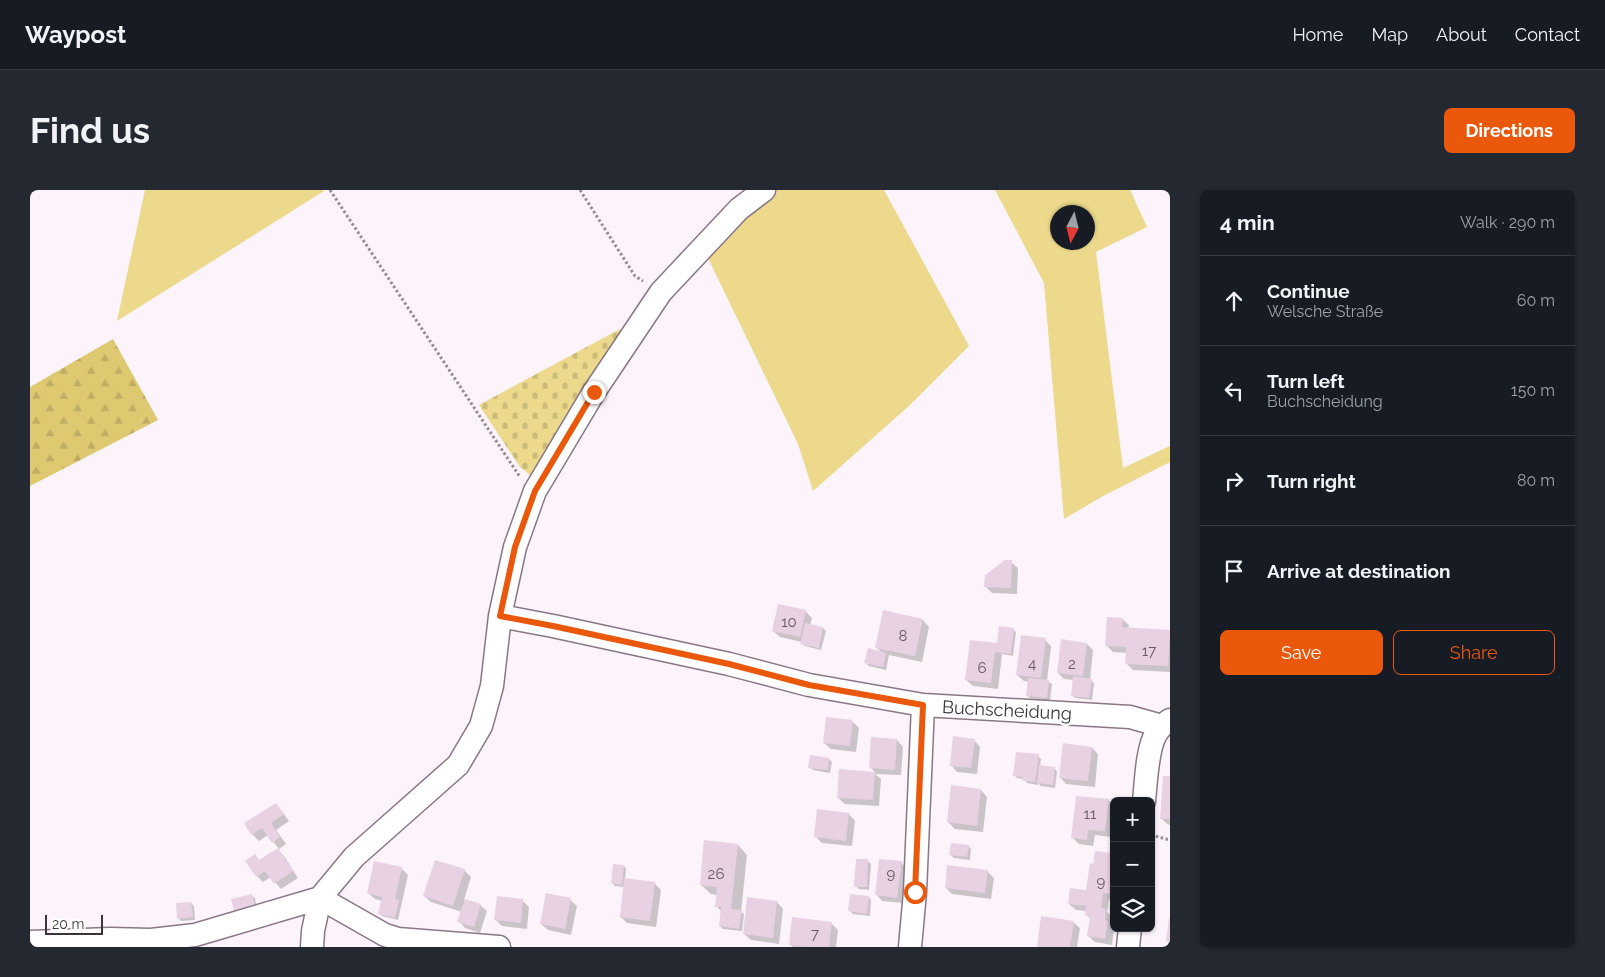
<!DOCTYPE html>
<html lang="en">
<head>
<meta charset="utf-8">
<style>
	:root { --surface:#171b24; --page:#242831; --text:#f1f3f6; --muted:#9ea1a6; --line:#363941; --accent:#ea580c }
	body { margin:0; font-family:Raleway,sans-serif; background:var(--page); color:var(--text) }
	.controls { position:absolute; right:15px; bottom:15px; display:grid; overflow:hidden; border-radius:8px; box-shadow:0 1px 4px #0004 }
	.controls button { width:45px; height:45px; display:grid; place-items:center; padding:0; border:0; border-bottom:1px solid var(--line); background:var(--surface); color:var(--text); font:25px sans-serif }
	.compass { position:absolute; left:1020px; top:15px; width:45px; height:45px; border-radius:50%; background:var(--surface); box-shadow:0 1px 4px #0004; rotate:187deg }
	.scale { position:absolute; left:15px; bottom:12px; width:58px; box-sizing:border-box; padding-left:5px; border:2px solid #3c333a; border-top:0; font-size:14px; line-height:18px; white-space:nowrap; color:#3c333a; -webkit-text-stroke:4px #fff; paint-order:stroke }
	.stop { position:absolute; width:15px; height:15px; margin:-11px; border:4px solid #ea580c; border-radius:50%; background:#fff }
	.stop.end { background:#ea580c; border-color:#fff; box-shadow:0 1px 5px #0008 }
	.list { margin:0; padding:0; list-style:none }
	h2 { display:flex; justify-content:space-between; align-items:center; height:65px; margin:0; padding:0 20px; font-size:21px }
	h2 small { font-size:16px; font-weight:400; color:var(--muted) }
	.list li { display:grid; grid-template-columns:32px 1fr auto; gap:15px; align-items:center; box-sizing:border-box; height:90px; padding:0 20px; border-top:1px solid var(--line) }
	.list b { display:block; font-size:19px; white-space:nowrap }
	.list p { margin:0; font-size:16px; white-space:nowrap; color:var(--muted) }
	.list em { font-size:16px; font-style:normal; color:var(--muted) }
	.actions { display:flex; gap:10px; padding:15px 20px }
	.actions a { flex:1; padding:11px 0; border:1px solid var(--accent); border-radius:8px; text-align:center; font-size:18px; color:var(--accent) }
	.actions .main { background:var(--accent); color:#fff }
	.icon { flex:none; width:28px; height:28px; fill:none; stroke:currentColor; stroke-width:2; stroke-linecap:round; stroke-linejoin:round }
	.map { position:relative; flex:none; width:1140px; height:757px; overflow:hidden; border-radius:8px }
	header { display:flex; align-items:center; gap:30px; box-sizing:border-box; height:70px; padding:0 25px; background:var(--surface); border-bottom:1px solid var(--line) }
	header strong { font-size:24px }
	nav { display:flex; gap:28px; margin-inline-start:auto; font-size:18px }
	.intro { display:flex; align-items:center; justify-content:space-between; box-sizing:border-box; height:120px; padding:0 30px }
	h1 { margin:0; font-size:35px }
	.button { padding:12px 22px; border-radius:8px; background:var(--accent); color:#fff; font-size:18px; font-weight:700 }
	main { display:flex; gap:30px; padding:0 30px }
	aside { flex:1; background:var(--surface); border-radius:8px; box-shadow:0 1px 4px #0004 }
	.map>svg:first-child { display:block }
</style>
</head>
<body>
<header>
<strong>Waypost</strong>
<nav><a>Home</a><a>Map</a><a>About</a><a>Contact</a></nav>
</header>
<div class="intro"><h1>Find us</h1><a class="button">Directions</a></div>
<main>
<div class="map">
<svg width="1140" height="757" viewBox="0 0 1140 757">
	<defs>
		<pattern id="forest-firs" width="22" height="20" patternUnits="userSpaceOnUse" patternTransform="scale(1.25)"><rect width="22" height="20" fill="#dec971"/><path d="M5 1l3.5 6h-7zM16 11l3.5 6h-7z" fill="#bfad63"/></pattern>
		<pattern id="cemetery-stones" width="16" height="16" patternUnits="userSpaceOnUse" patternTransform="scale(1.25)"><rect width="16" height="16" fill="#ecd98b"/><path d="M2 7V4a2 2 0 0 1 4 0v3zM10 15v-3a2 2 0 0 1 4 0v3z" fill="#cbbb79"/></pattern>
	</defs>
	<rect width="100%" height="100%" fill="#fdf4fb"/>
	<path fill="#ecd98b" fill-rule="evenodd" d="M115,0h178l1,1 -207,130z
		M742,0h112l85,156 -59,59 -97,86 -15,-47 -93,-192z
		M965,0h135l17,37 -51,25 27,216 47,-22v16l-67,34 -39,23 -20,-236zM1058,22v30h-30v-30z"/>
	<path fill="url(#forest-firs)" d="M83,149l45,81 -128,66v-99z"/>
	<path fill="url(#cemetery-stones)" d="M590,139l3,5 -88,145 -15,-12 -41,-62z"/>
	<path fill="#0003" d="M981,372l7,6 -1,26 -25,-1 -7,-7z
		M775,421l7,7 -2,8 13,2 3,3 -5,19 -16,-4 -3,-4 -22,-5 -7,-6z
		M854,422l39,8 6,7 -7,35 -33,-7 -3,15 -17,-4 -3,-3 16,-10 -6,-6z
		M1092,429l7,6 -1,4 42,3v40l-37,-2 -7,-7 1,-10 -14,-1 -6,-6z
		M983,439l3,3 -3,24 -11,-2 -4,35 -25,-3 -7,-6 30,-35z
		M1015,450l6,6 -4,35 5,3 -2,17 -20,-3 -3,-3 2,-13 -5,-1 -7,-6z
		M1032,451l25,3 6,6 -3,30 4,3 -2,17 -17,-2 -3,-3 2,-15 -10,-1 -6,-6z
		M822,531l7,7 -3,24 -25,-3 -7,-6z
		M867,550l6,7 -2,28 -26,-1 6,5 -2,27 -34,-2 -7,-6 2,-28 36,3 -6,-6z
		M944,550l6,7 -3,27 -20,-2 -6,-7z
		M1062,558l6,6 -3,33 -29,-3 -6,-7z
		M1008,566l3,3 -1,8 15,2 2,3 -2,16 -14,-2 -3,-3v2l-11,-2 -3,-4 -7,-1 -3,-3z
		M799,569l3,3 -2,11 -17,-3 -3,-3z
		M1140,587v48l-3,-1 -6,-6z
		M951,600l6,7 -4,35 -28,-3 -7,-7z
		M1078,610l6,5 -3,32 -16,-2 -2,11 -14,-2 -6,-6z
		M246,614l13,17 -13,9 10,14 -7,5 -11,-14 -9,6 -7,-7z
		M819,624l6,7 -3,25 -30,-3 -7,-7z
		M708,655l9,10 -6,57 3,2 -2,17 -19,-2 -3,-3 2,-14 -6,-6 1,-11 -6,-1 -10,-9z
		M938,656l3,3 -1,11 -16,-2 -3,-3z
		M248,660l6,6 14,22 -17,11 -10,-12 -8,5 -6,-6 -2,-20 5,5z
		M1082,664l2,2v44l-5,-1 -2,13 5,5 -1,8 3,3 -2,17 -17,-3 -7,-6 3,-17 -5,-5 1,-3 -11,-1 -7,-6 18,-13 7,-26z
		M838,671l3,3 -2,26 -10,-1 -3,-3z
		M871,672l6,7 -4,34 -21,-2 -6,-7z
		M594,676l2,3 -1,10 29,4 7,7 -5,37 -29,-4 -6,-6 4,-30 -10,-1 -3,-3z
		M371,678l7,7 -10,45 -16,-4 -3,-3 3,-12 -7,-2 -7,-6z
		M434,680l7,7 -7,23 16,5 7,6 -7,22 -15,-5 -6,-7 3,-9 -31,-10 -7,-6z
		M957,681l7,7 -3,21 -39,-5 -6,-6z
		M222,706l3,2 2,11 -19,4 -3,-3z
		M839,707l2,3 -1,16 -17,-2 -3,-3z
		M468,708l25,3 6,6 -2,22 -25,-3 -7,-7z
		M719,709l28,3 6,7 -4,35 -28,-4 -7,-6z
		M540,710l7,6 -6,29 -23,-5 -7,-6z
		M161,713l3,3 1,14 -14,1 -3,-3z
		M1043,732l7,6 -3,19h-38z
		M801,733l7,7 -2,17h-43l-3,-3z"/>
	<path fill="#e8d1e3" d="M975,370h7l-1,28 -27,-1 1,-12z
		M748,414l28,6 -6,27 -28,-6z
		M853,420l40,9 -8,37 -40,-8z
		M1077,427l16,1 -1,9 48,3 -2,36 -43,-2 1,-17 -21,-1z
		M775,433l18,4 -4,21 -19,-4z
		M969,436l15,2 -3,26 -16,-2 -4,31 -26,-3 5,-40 27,3z
		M991,445l25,3 -5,40 -25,-3z
		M1031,449l26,4 -4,33 -26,-3z
		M838,458l18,5 -3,14 -19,-4z
		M1043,486l19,3 -3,19 -18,-2z
		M998,488l21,2 -2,18 -21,-2z
		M796,527l27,3 -3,26 -27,-3z
		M923,546l22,3 -4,29 -21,-2z
		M841,547l26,2 -2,31 -26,-2z
		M1033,553l29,4 -4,34 -29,-3z
		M986,562l23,2 -4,28 -12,-1v-4l-10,-1z
		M780,565l19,3 -1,12 -20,-2z
		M1009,575l16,2 -2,18 -16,-2z
		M809,579l36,3 -2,28 -36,-2z
		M1133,586h7v43h-10z
		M921,595l30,4 -4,37 -30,-4z
		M1046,606l33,3 -4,32 -17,-1 -1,10 -16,-2z
		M246,613l8,11 -13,9 9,14 -8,6 -10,-15 -11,7 -7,-12z
		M787,619l32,4 -3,28 -32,-4z
		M674,650l34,4 -7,65 11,1 -3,19 -20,-3 2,-19h-6l2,-20 -17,-2z
		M921,653l18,2 -2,12 -18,-2z
		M248,658l15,23 -19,13 -9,-13 -9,6 -11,-16 10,-7 4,6z
		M1065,661l17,2 -2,22h4l-3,19 -8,-1 -2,15 5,1 -1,11 3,1 -3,18 -18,-3 3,-20 -5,-1 1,-9 -18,-2 2,-16 16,2 4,-27 3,1z
		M826,669h12l-1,28h-13z
		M849,669l23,2 -5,37 -22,-3z
		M405,670l30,9 -12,37 -30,-10z
		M344,671l28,6 -7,32 4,1 -4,18 -17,-4 4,-17 -15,-4z
		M583,674l11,1 -2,20 -11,-2z
		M917,675l41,5 -3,23 -40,-5z
		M594,688l31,4 -5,39 -30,-4z
		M516,703l25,5 -6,31 -25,-5z
		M222,704l3,12 -21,5 -3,-12z
		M820,704l19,2 -2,18 -19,-3z
		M467,706l26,3 -2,24 -27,-3z
		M717,707l30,4 -4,37 -30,-4z
		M435,709l16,5 -7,23 -17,-5z
		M161,712l2,15 -16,2 -1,-16z
		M1011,726l33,5 -4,26h-33z
		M762,727l40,5 -3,25h-23l-17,-2z
		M1139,728h1v23h-4z"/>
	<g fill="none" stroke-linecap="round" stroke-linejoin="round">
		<g stroke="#8a7686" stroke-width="25">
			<path id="minor" d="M470,426l53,10 176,38 80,21 114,20 207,12 32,9
				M1114,611c2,-18 3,-53 12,-67 3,-6 8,-10 14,-14
				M290,708l65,37 13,4 101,8
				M0,752l80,-3 41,1 44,-5 125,-37
				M282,757l1,-16 7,-33 34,-41 104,-92 23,-39 11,-40 8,-70 15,-69 20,-56 59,-99 67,-100 78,-83 25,-19
				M880,757l5,-55 8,-187
				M1098,757l2,-19"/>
		</g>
		<path stroke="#958c93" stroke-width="3" stroke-dasharray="2.5 2.5" stroke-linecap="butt" d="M300,0l190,287
			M550,0l55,86 8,5
			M1121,645l19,5"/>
		<use href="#minor" stroke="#fff" stroke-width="22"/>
	</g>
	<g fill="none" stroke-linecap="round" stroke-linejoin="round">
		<path stroke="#ea580c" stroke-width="6" d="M564,202l-59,99 -20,56 -15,69 53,10 176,38 80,21 114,20 -8,187"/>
	</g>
	<g text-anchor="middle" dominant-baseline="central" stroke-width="5" stroke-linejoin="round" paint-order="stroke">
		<g font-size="15" fill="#675a64">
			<text x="759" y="432">10</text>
			<text x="873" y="446">8</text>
			<text x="1119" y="461">17</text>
			<text x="1002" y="474">4</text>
			<text x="1042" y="474">2</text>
			<text x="952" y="478">6</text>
			<text x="1060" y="624">11</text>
			<text x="686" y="684">26</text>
			<text x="861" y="684">9</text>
			<text x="1071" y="692">9</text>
			<text x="785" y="744">7</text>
		</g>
		<g font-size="18" fill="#3c333a" stroke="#fff">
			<text transform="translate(977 520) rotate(3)">Buchscheidung</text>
		</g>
	</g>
</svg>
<div class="controls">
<button>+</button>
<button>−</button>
<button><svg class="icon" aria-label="layers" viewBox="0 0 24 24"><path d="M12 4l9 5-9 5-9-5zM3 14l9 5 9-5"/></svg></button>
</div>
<svg class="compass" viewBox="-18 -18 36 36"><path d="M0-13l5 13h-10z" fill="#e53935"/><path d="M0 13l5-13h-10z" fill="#9ea1a6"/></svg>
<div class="scale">20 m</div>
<div class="stop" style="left:885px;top:702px"></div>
<div class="stop end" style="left:564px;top:202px"></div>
</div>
<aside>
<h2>4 min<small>Walk · 290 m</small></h2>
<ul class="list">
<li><svg class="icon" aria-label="ahead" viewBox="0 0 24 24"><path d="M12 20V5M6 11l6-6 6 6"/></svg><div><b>Continue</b><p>Welsche Straße</p></div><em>60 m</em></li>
<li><svg class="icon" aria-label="left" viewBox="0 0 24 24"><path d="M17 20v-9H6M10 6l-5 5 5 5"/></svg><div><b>Turn left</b><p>Buchscheidung</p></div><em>150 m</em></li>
<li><svg class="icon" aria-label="right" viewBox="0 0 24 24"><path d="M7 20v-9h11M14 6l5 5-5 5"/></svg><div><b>Turn right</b></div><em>80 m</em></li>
<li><svg class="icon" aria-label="arrive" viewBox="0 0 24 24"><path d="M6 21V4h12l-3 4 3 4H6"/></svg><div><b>Arrive at destination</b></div></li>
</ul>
<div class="actions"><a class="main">Save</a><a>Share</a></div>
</aside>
</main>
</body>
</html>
